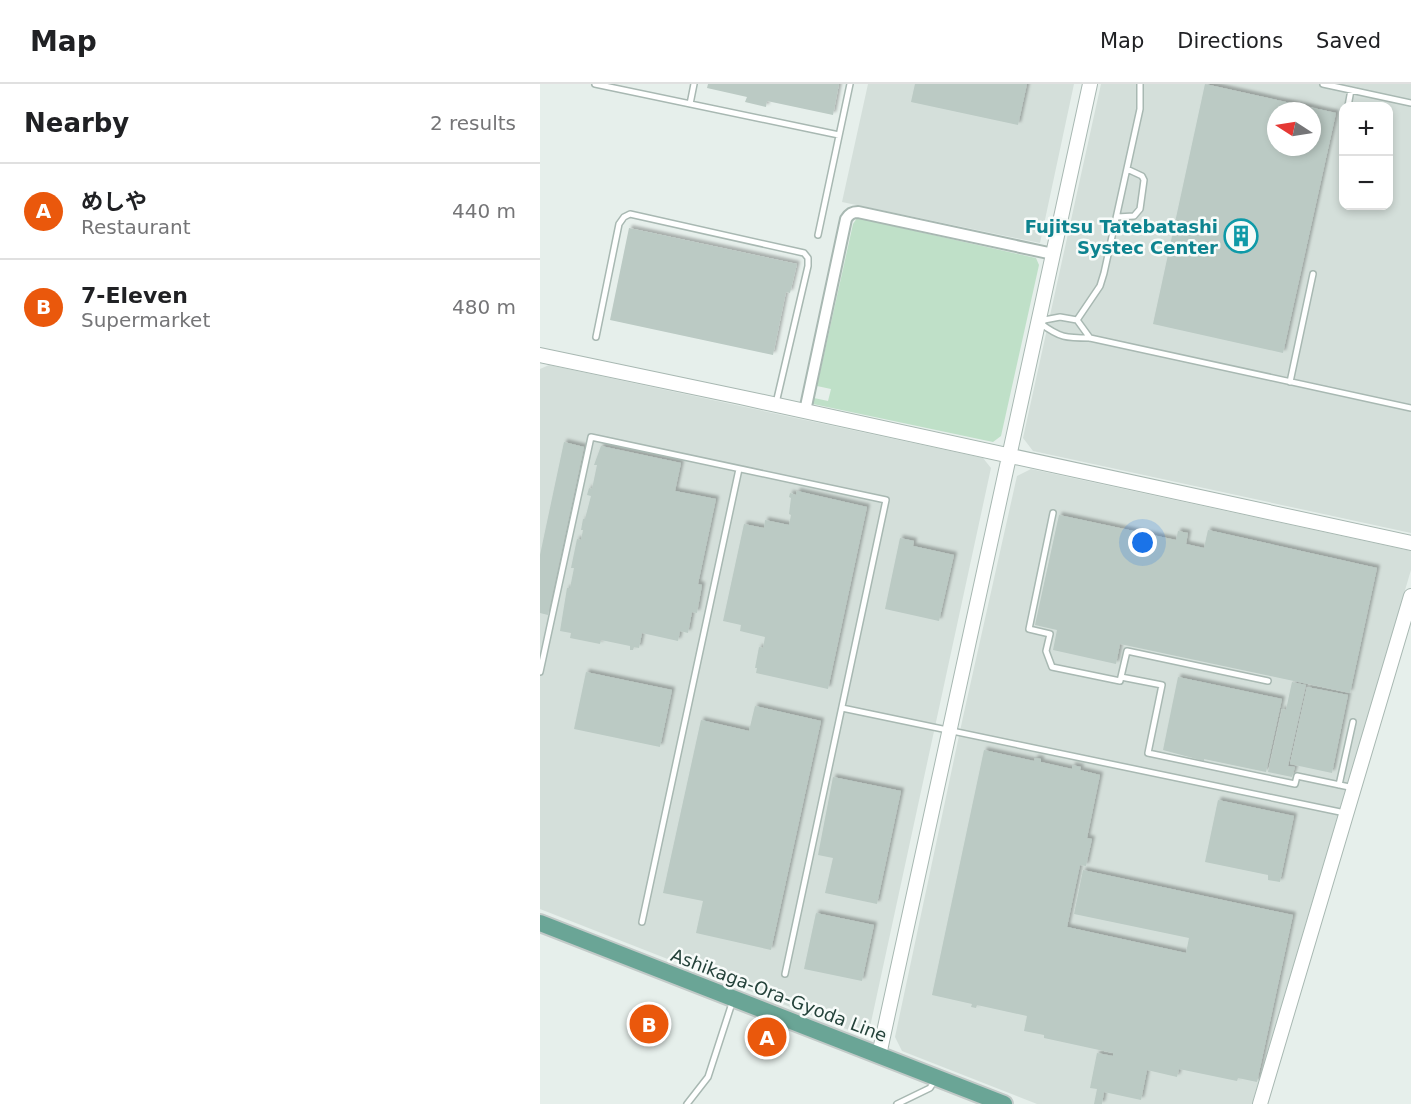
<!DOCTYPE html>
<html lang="en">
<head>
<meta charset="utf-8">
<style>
	:root { --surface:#fff; --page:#f2f2f2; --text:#202124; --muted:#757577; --line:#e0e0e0; --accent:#ea580c }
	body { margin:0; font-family:"DejaVu Sans","Noto Sans JP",sans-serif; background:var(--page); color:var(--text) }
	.controls { position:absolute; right:18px; top:18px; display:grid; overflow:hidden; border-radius:12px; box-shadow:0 3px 9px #0003 }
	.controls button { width:54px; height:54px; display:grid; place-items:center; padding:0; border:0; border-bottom:2px solid var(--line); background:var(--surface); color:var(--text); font:30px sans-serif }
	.compass { position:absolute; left:727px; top:18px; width:54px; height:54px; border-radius:50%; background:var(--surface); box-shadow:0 3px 9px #0003; rotate:282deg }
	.you { position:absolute; left:603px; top:459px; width:21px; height:21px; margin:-15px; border:4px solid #fff; border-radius:50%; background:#1a73e8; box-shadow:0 0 0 9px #1a73e833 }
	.badge { display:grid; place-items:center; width:39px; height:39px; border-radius:50%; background:var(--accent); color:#fff; font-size:20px; font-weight:700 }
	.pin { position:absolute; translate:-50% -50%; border:3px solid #fff; box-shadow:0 2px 6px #0006 }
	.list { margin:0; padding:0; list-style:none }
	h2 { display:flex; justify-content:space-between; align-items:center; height:78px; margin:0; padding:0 24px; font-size:26px }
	h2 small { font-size:20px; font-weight:400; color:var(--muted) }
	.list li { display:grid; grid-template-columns:39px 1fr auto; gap:18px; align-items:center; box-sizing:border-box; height:96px; padding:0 24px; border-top:2px solid var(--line) }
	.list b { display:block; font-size:22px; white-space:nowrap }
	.list p { margin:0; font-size:20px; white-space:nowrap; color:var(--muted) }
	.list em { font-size:20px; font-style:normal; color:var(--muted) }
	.map { position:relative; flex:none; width:871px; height:1020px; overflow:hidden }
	header { display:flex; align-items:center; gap:36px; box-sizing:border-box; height:84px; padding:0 30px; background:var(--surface); border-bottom:2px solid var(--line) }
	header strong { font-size:28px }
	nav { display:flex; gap:33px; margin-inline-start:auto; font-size:21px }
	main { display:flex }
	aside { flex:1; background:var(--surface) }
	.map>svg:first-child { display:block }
</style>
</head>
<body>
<header>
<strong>Map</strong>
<nav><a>Map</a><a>Directions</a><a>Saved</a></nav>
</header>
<main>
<aside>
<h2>Nearby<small>2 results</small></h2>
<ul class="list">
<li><span class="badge">A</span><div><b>めしや</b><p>Restaurant</p></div><em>440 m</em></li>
<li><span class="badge">B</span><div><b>7-Eleven</b><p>Supermarket</p></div><em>480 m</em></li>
</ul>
</aside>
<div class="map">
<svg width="871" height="1020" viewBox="0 0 871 1020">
	<defs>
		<filter id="shadow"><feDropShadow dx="3" dy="-3" stdDeviation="1.5" flood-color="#0004"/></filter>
	</defs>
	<rect width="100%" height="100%" fill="#e6efeb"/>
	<path fill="#d4dfda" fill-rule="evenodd" d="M328,0h206l-34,159 -198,-41z
		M561,0h310v449l-378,-82 -10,-13zM804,22h44v100h-44zM736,27h36v36h-36z
		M9,281l434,93 8,10 -121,559 -11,7 -319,-125v-540z
		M491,385l380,82v19l-159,534h-215l-135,-53 -7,-14 68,-320 54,-241z"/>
	<path fill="#bfe0c8" d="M317,134l179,40 3,7 -38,171 -8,6 -180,-38 1,-6 14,3 3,-12 -14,-3 36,-162z"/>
	<path fill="#bbcac4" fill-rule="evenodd" filter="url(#shadow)" d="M168,0h131l-6,31 -66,-14 -1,6 -21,-5 2,-5 -40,-9z
		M375,0h112l-9,41 -107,-23z
		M665,0l131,29 -53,240 -130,-29zM736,27h36v36h-36z
		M89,144l168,36 -7,29 -4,-1 -13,63 -163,-35z
		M24,358l20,5 -36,168 -8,-2v-58z
		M61,362l80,17 -6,28 41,8 -18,85 4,1 -5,28 -5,-1 -4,21 -8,-2 -2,10 -36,-8 -3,15 -5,-1 -1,3h-3v-4l-29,-6 -1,4 -30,-6 1,-5 -11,-2 7,-43h3l4,-20h-3l6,-29 4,1 2,-10h-2l2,-11h2l6,-23 -4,-1 2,-7 3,1 5,-24h-3z
		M257,407l70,16 -39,182 -72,-16 1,-5h-2l4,-21 4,1 2,-11 -25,-6 1,-6 -18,-4 21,-97 20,4 1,-8 24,5 2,-10 -2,-1 2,-16 -2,-1 1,-4 6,2z
		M519,431l117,25 2,-9 10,2 -2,11 18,4 4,-18 169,38 -27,125 -230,-49 -4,20 -63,-14 4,-20 -22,-5z
		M360,454l14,3 -1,5 41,9 -15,66 -54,-12z
		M46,588l86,18 -12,57 -86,-18z
		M638,593l104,22 -16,73 -62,-13v2l-41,-11z
		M752,598l14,3 -18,81 7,1 -3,10 -24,-5 14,-63 4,1z
		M767,603l41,8 -16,78 -42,-9z
		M215,622l66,15 -50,229 -75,-17 7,-32 -40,-8 38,-173 48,11z
		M444,666l50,11 1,-3 6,1v3l31,7v-4l9,2 -1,3 20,5 -13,63 5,1 -6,27 -6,-1 -13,62 119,26 3,-15 -115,-24 9,-44 210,45 -36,167 -19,-4 -1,3 -58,-12 -2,8 -30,-7 -6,30 -37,-8 -2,12h-8l3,-15 -7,-1 7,-35 16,3v-3l-69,-15v-3l-20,-4 3,-15 -50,-11 -1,3 -5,-1 1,-3 -40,-9z
		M293,693l68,14 -24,113 -52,-11 8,-35 -15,-3z
		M678,716l76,16 -14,66 -12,-2v-5l-63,-13z
		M276,829l58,12 -12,56 -58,-12z
		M102,930l25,9 -5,15 -25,-10z
		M222,942l18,7 -7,16 -17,-8z"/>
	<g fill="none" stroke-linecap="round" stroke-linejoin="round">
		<g stroke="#a8b8b2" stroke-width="8">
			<path id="service" d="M55,0l244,51
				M783,0l88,19
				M150,20l4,-20
				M808,22l3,-16
				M577,133l17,-1 6,-7 4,-29 -2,-4 -15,-7
				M278,151l32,-151
				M537,236l23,-34 4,-13 36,-164v-25
				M499,237l21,-4 17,3 13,18
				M500,239c20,15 26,15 50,15l321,70
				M56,253l23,-113 5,-7 6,-3 174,39 4,5v8l-32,137
				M750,298l23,-108
				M513,429l-24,116 21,5 -4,17 6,16 68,14 7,-30 141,30
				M0,588l51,-235 295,63 -101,474
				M581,593l41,8 -14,68 147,31 2,-8 57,12
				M302,624l503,105
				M799,701l14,-63
				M102,838l97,-453
				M147,1020l21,-27 25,-77
				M357,1020l33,-16 5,-8"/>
		</g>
		<g stroke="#a8b8b2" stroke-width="14">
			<path id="minor" d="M265,327l41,-192c3,-5 6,-7 12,-7l195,42"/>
		</g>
		<g stroke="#a8b8b2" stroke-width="16">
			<path id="tertiary" d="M0,271l200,42 671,146
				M339,971l211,-971
				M720,1020l151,-508"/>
		</g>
		<g stroke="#c2cac8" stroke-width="20">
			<path id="primary" d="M0,839l464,181"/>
		</g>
		<use href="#service" stroke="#fff" stroke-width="5"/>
		<use href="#minor" stroke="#fff" stroke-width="10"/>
		<use href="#tertiary" stroke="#fff" stroke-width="14"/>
		<use href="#primary" stroke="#6aa596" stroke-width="16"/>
	</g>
	<defs>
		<g id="building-ring" transform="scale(1.725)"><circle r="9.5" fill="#f7fbf9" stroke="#0f9aa8" stroke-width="1.5"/><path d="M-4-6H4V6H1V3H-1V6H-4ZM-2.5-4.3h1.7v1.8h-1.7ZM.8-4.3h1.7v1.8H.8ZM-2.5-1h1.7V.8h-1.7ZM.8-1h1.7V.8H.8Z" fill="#0f9aa8"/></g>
	</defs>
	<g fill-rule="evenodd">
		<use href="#building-ring" x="701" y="152"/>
	</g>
	<g text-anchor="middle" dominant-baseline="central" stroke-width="5" stroke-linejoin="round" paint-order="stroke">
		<g font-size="18" font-weight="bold" fill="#0d838f" stroke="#f7fbf9" text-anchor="end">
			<text x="678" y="142">Fujitsu Tatebatashi<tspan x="678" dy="21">Systec Center</tspan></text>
		</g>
		<g font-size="18" fill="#24423a" stroke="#f7fbf9">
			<text transform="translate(239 911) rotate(21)">Ashikaga-Ora-Gyoda Line</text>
		</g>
	</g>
</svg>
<div class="controls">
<button>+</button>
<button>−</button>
</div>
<svg class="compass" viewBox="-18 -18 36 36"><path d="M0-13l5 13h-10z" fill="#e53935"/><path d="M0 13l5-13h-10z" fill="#757577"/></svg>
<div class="you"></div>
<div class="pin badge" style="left:227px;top:953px">A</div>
<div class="pin badge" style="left:109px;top:940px">B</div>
</div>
</main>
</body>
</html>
